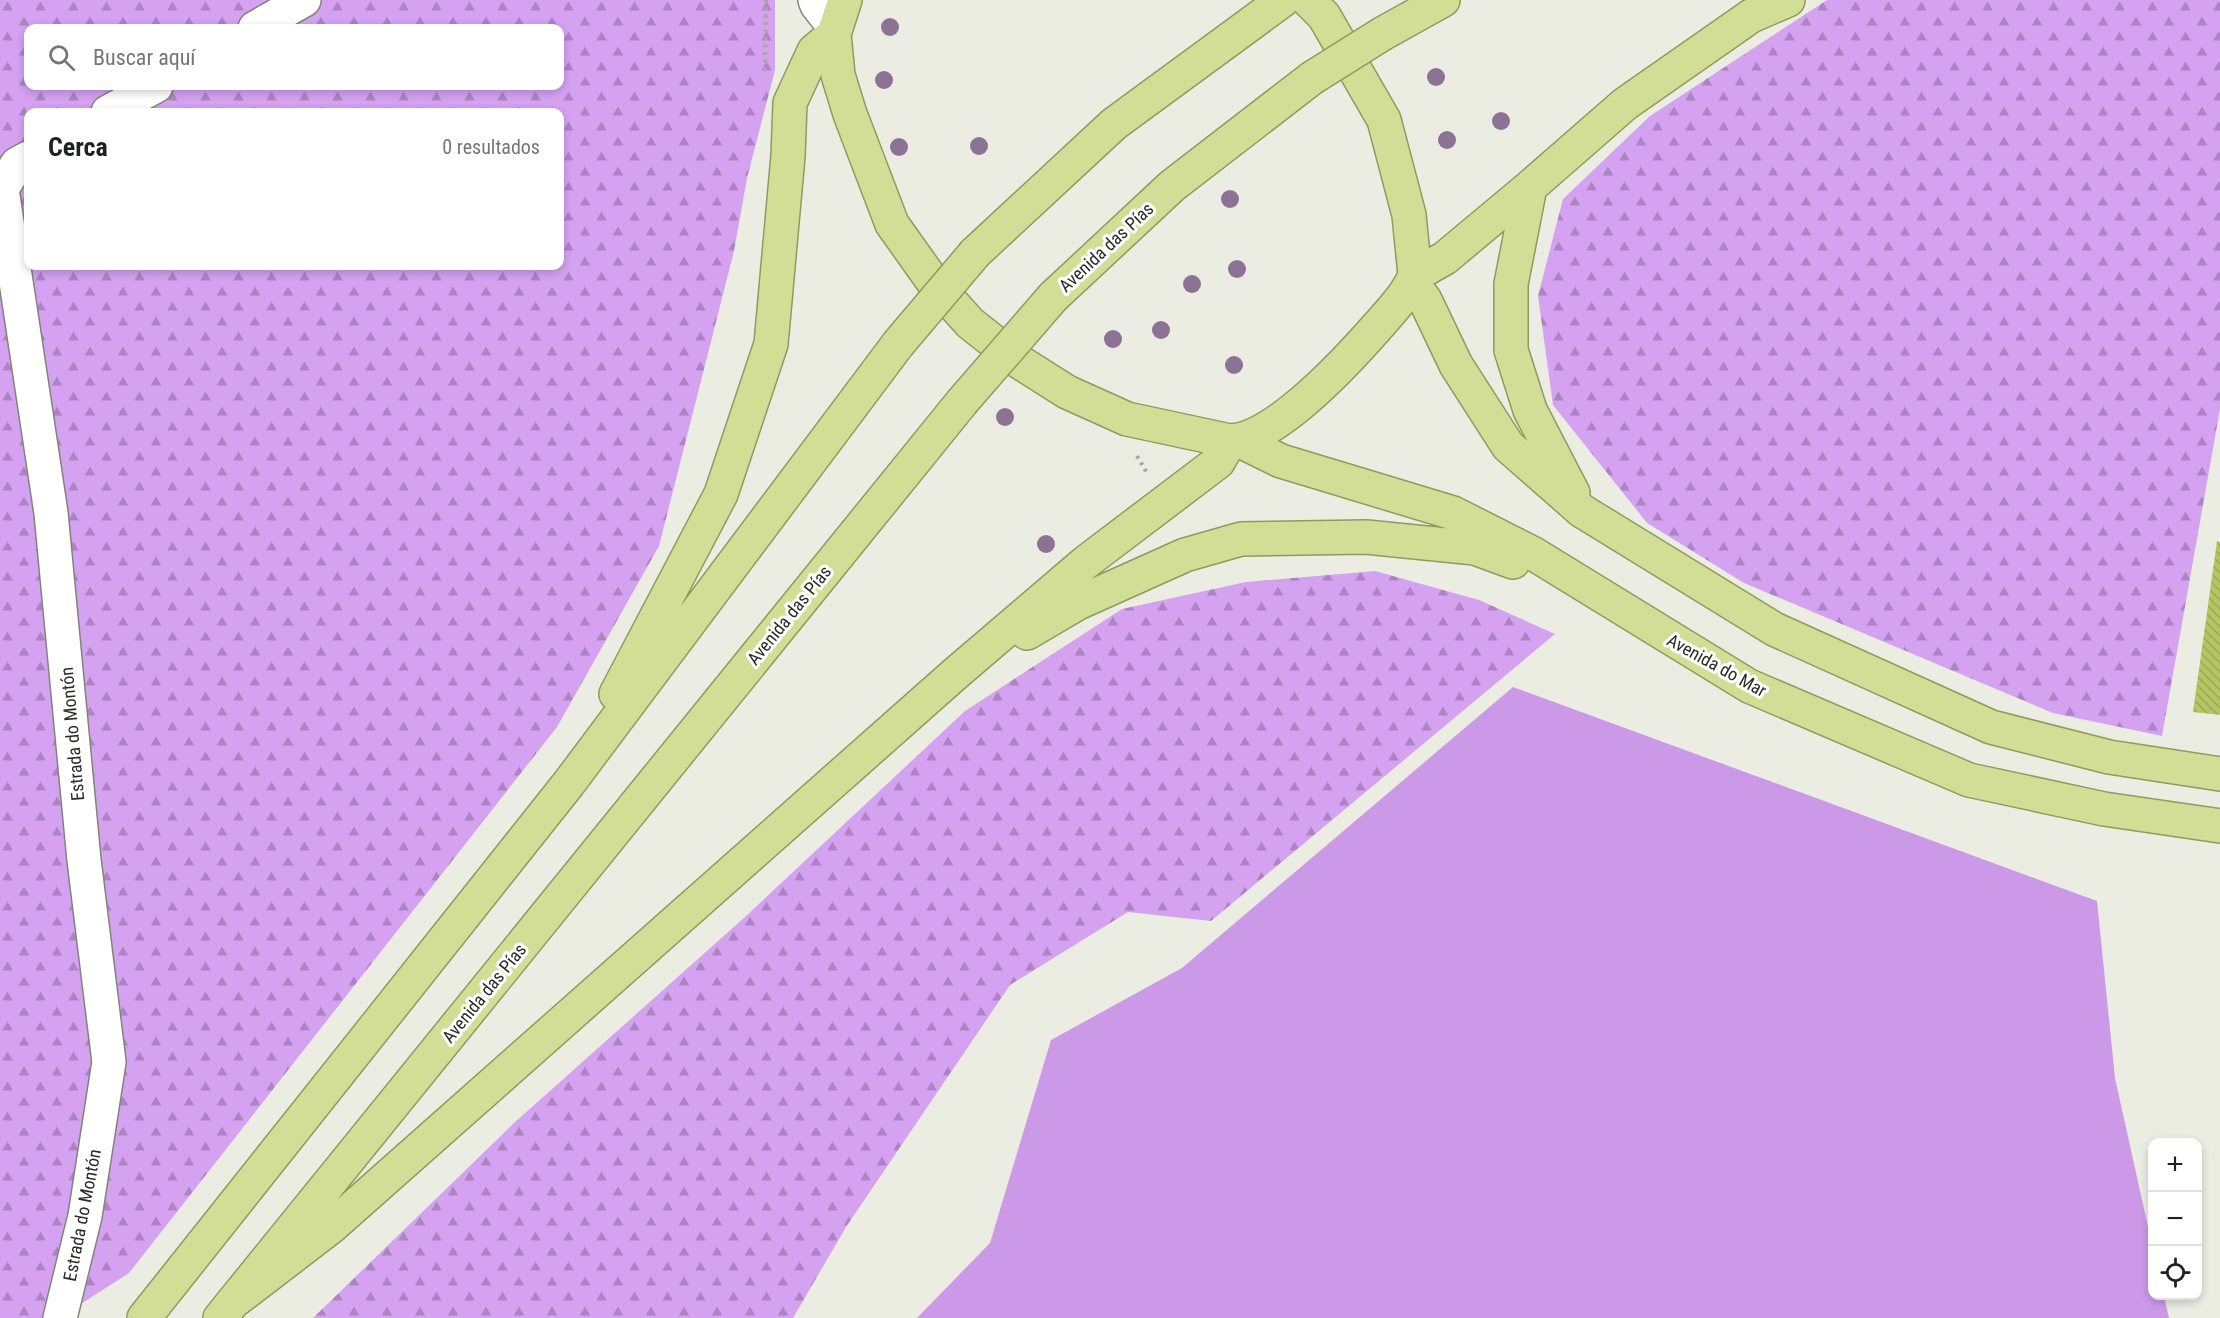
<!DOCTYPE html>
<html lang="es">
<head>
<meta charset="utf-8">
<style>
	:root { --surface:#fff; --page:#f6f6f6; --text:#202124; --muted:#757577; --line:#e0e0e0 }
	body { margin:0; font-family:"Roboto Condensed",sans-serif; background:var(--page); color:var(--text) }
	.controls { position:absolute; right:18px; bottom:18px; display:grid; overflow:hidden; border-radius:12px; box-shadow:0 3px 9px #0003 }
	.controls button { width:54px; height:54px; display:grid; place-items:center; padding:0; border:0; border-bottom:2px solid var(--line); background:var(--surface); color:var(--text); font:30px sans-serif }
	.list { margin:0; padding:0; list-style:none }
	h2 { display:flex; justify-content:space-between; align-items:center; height:78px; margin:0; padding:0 24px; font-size:26px }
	h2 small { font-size:20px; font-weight:400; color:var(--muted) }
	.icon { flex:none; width:33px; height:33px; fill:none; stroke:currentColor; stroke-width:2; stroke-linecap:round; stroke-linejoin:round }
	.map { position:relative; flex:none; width:2220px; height:1318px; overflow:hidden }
	.search { position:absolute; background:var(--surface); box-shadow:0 3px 9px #0003; left:24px; top:24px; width:540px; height:66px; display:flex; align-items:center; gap:15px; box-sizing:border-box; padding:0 21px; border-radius:12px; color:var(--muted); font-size:22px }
	.panel { position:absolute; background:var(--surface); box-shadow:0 3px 9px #0003; left:24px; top:108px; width:540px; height:162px; border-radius:12px }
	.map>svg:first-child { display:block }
</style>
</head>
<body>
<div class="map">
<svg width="2220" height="1318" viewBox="0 0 2220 1318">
	<defs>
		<pattern id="forest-firs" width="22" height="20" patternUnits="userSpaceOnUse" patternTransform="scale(1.5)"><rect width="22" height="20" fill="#d5a1f1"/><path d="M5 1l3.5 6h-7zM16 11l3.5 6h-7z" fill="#ad83c3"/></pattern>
		<pattern id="building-back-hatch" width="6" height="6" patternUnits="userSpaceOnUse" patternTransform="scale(1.5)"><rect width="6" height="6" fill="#b6c564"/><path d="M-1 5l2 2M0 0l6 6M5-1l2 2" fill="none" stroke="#9da957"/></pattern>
	</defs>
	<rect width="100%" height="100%" fill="#ebede3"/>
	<path fill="url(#forest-firs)" fill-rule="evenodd" d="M0,0h775v70l-28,108 -13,73 -75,295 -102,181 -428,546 -70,45h-59zM28,28h532v58h-532zM28,112h532v154h-532z
		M1827,0h393v409l-58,327 -109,-23 -309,-130 -97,-60 -94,-118 -15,-109 25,-97 87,-83z
		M1375,571l104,29 76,34 -344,287 -83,-9 -118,73 -164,242 -53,91h-480l201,-195 231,-206 220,-206 157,-102 124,-27z"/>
	<path fill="#cc99e8" d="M1513,687l584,214 18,177 37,167v51h12l5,22h-1252l73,-75 61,-203 131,-72z"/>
	<path fill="url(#building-back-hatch)" d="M2217,541l3,1v173l-27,-3z"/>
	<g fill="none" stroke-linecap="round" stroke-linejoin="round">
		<g stroke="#82847a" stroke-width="36">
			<path id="minor" d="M815,0l2,5 18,23
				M255,28l49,-28
				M108,112l48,-26
				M28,158l-11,6 -15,25 49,324 33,347 25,202 -24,154 -25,102"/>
		</g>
		<g stroke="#909a5e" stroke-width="36">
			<path id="trunk" d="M845,0l-11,34 4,41 12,39 42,110 42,59 36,40 48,38 49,31 60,27 103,22c45,-1 118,-81 147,-114 13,-15 31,-33 38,-52l-6,-60 -25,-95 -60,-104 -16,-16
				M1382,34l61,-34
				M975,253l139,-129 169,-124
				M1415,275l30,-17 85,-71
				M1412,283l13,17 31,65 52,81 74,65 192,118 217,98 118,30 111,17
				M1053,297l119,-111 140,-108
				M1238,440l43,21 172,52 81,41 215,132 220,94 135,29 116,17
				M1573,493l-43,-83 -19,-60v-66l19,-97 95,-83 126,-88 37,-16
				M1027,633l51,-30 107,-48 56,-16 125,-2 109,11 38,14
				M616,694l105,-200 50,-150 17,-188 2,-53 24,-52 20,-17
				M237,1299l94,-72 624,-553 131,-112 132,-100 12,-21
				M144,1318l425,-535 329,-439
				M220,1318l742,-916"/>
		</g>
		<path stroke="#a6a8a0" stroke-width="4" stroke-dasharray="3 4.5" stroke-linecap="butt" d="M765,70l1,-70
			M1137,456l10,17"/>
		<use href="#minor" stroke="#fff" stroke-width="33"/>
		<use href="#trunk" stroke="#d2de96" stroke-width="33"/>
		<g stroke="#909a5e" stroke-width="36" stroke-linecap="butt">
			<path id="trunk-bridge" d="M1312,78l70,-44
				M898,344l77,-91
				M962,402l91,-105"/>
		</g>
		<use href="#trunk-bridge" stroke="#d2de96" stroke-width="33"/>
	</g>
	<g fill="#8d7295">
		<circle cx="890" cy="27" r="9"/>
		<circle cx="1436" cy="77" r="9"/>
		<circle cx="884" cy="80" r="9"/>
		<circle cx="1501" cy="121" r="9"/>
		<circle cx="1447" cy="140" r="9"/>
		<circle cx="979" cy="146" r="9"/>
		<circle cx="899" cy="147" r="9"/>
		<circle cx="1230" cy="199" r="9"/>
		<circle cx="1237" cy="269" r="9"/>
		<circle cx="1192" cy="284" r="9"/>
		<circle cx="1161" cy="330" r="9"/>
		<circle cx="1113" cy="339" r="9"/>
		<circle cx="1234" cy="365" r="9"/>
		<circle cx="1005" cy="417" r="9"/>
		<circle cx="1046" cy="544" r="9"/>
	</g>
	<g text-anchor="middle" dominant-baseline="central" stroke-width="6" stroke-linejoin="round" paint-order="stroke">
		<g font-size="18" fill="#2a2b27" stroke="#fff">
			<text transform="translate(1106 247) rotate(-43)">Avenida das Pías</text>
			<text transform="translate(789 615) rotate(-51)">Avenida das Pías</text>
			<text transform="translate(1717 665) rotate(29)">Avenida do Mar</text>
			<text transform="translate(72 734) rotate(-95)">Estrada do Montón</text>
			<text transform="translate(484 993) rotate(-51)">Avenida das Pías</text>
			<text transform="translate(82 1215) rotate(-79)">Estrada do Montón</text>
		</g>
	</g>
</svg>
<div class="controls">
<button>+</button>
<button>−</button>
<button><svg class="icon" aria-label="locate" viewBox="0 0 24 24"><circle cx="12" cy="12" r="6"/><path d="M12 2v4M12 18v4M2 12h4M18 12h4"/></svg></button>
</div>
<div class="search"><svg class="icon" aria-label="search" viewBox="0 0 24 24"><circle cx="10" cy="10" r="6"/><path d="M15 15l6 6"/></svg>Buscar aquí</div>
<section class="panel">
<h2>Cerca<small>0 resultados</small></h2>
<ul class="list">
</ul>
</section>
</div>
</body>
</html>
